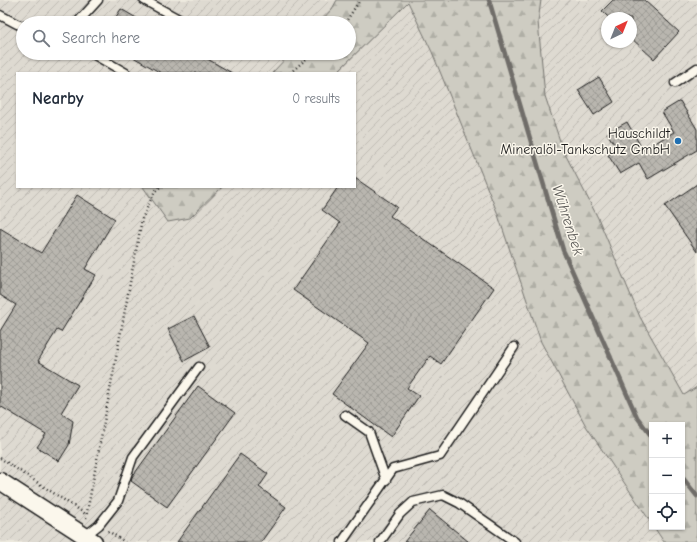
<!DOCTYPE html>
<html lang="en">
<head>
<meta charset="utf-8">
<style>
	:root { --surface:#fff; --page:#f6f6f7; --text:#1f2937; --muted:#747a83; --line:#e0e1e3 }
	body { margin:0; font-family:"Comic Neue",sans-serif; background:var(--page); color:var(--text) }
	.controls { position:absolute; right:12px; bottom:12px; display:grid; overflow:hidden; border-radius:0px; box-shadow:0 1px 3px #0004 }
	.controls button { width:36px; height:36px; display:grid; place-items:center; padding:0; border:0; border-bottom:1px solid var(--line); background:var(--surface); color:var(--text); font:20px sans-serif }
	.compass { position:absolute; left:601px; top:12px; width:36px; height:36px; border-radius:50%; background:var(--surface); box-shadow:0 1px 3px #0004; rotate:43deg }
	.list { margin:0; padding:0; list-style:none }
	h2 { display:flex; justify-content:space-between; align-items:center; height:52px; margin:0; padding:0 16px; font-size:17px }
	h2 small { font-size:13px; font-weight:400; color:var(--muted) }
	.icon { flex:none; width:22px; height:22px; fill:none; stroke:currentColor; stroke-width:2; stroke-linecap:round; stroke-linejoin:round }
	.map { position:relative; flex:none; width:697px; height:542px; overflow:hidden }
	.search { position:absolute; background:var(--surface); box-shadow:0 1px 3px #0004; left:16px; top:16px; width:340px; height:44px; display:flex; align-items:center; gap:10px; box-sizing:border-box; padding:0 14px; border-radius:22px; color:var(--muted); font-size:15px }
	.panel { position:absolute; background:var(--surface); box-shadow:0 1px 3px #0004; left:16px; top:72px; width:340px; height:116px; border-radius:0px }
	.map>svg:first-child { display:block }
</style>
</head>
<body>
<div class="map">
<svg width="697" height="542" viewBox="0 0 697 542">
	<defs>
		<pattern id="industrial-furrows" width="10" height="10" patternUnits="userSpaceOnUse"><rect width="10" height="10" fill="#dedad1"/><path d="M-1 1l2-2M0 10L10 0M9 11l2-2" fill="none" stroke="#bebab3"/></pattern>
		<pattern id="forest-firs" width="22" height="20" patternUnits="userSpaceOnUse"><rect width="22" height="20" fill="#ceccc2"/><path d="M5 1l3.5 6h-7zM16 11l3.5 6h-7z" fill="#b0afa6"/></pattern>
		<pattern id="building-cross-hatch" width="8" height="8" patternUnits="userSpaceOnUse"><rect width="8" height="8" fill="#b9b6af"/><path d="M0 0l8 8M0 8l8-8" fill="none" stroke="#9e9c96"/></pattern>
	</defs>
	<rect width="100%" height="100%" fill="#eeeadf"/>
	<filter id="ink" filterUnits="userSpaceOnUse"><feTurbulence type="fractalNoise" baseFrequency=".025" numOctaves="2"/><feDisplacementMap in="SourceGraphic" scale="8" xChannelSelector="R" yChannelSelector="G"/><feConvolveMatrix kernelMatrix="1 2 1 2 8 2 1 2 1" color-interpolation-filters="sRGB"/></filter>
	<g filter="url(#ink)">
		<path fill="url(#industrial-furrows)" fill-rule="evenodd" d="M0,0h697v542h-697zM607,18h24v24h-24zM23,23h326v30h-326zM17,73h338v114h-338zM652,425h30v102h-30z"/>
		<path fill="url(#forest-firs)" stroke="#75746f" d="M337,0h204l-3,22 7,74 18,54 35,68 42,99 44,78 13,-8v155h-33l-10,-15h28v-102h-30v99l-66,-98 -45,-84 -44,-130 -65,-160 -24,-50 -72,71h-64l19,-20h58v-30h-30l13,-14z
			M143,187h79l-32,31 -22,4z"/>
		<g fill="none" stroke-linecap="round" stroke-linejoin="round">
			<path stroke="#6f6d69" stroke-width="4.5" d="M489,0l74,250 74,167 15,20
				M682,477l15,19"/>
		</g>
		<path fill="url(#building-cross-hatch)" stroke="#1c1c1c" d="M613,0h31l35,32 -25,27 -23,-21v-20h-22l-7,-7z
			M121,9l24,14h-33z
			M126,53h71l35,20h-71z
			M599,77l15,25 -20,13 -16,-25z
			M680,101l17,28v21l-49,29 -9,-16 -19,11 -12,-19 9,-6 -10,-16 20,-11 16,28 31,-18 -12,-20z
			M355,178l42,29 -7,9 104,72 -53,76 -11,-8 -23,32 12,8 -28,41 -59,-43 37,-51 -76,-53 47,-67 -18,-13 16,-23h17z
			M697,184v68l-32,-46z
			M77,195l38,24 -30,50 11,6 -35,57 -4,-2 -19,31 40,24 -17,28 12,8 -4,24 -10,16 -22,-14 9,-13 -46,-28v-75l16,-26 -16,-10v-67l41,25z
			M194,316l16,31 -26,14 -16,-32z
			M198,386l37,27 -68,94 -36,-26 1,-4z
			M240,454l28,20 -9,13 27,20 -25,35h-84z
			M430,510l39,32h-65z"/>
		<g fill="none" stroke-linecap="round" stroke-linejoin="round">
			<g stroke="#1c1c1c" stroke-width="11">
				<path id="service" d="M144,0l42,23
					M0,15l17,9 6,2
					M77,23l21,-23
					M91,53l35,20
					M675,83l22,-15
					M345,415l24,17 17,48
					M85,536l14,-11 19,-24 15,-44 66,-90
					M342,542l51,-73 47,-13 74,-109
					M380,542l20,-28 13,-12 30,-7 16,8 56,39"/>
			</g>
			<g stroke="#1c1c1c" stroke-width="19">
				<path id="minor" d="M0,481l94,61"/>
			</g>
			<path stroke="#1c1c1c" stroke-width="2.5" stroke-dasharray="1 3" stroke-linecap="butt" d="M345,23l15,-23
				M290,73l23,-20
				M0,458l87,57
				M86,518l56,-299 13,-28 5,-4
				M108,531l17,11"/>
			<use href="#service" stroke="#fbf7ec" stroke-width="8"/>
			<use href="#minor" stroke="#fbf7ec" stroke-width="16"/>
		</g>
	</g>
	<circle fill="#1f6fb2" stroke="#fbf7ec" stroke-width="1.5" cx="678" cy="141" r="4"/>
	<g text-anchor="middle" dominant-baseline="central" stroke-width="3" stroke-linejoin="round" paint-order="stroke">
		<g font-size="14" fill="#1c1c1c" stroke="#fbf7ec" text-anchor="end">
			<text x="670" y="133">Hauschildt<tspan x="670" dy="16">Mineralöl-Tankschutz GmbH</tspan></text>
		</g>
		<g font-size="15" font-style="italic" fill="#5a5956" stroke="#fbf7ec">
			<text transform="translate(568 220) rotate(72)">Wührenbek</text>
		</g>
	</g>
</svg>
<div class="controls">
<button>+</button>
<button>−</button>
<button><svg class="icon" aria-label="locate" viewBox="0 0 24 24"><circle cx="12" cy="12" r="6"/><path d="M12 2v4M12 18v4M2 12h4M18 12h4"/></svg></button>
</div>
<svg class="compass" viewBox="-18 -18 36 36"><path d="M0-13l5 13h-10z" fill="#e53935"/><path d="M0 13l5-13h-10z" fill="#747a83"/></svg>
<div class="search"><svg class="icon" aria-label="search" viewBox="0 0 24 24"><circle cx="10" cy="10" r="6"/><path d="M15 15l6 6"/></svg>Search here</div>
<section class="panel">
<h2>Nearby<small>0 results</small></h2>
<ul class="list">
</ul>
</section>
</div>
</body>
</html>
